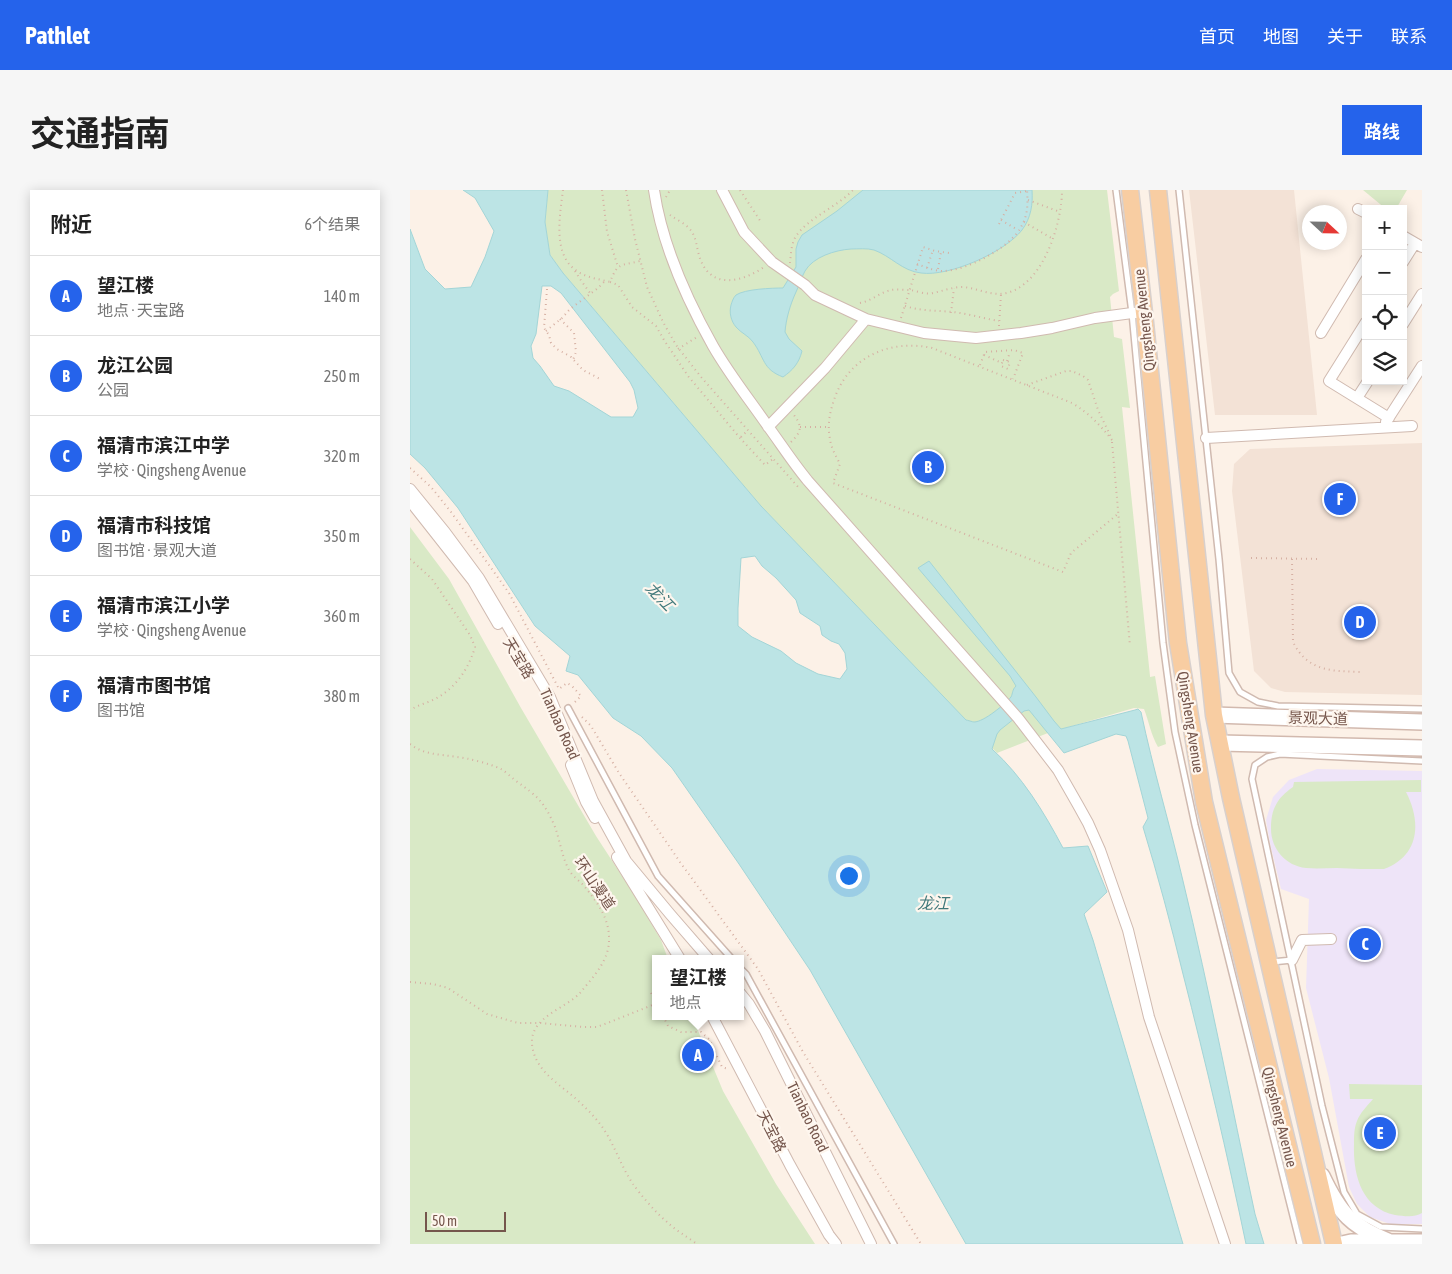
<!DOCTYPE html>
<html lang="zh">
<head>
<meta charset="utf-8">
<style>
	:root { --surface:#fff; --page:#f6f6f6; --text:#222; --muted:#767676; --line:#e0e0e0; --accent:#2563eb }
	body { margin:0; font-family:"Asap Condensed","Noto Sans SC",sans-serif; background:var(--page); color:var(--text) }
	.controls { position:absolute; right:15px; top:15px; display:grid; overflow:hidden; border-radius:0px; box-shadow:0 2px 12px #0003 }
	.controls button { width:45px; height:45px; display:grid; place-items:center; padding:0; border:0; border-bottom:1px solid var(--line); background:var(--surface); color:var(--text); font:25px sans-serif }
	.compass { position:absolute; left:892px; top:15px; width:45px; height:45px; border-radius:50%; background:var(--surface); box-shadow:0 2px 12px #0003; rotate:112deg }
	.scale { position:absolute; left:15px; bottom:12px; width:81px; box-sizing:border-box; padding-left:5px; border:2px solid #75564c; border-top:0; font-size:14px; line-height:18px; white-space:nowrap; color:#75564c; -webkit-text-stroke:4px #fef6ee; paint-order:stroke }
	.you { position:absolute; left:438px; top:685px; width:18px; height:18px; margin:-12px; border:4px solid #fff; border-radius:50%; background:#1a73e8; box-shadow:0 0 0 8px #1a73e833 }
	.badge { display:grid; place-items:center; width:32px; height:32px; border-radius:50%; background:var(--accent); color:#fff; font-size:16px; font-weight:700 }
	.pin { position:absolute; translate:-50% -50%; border:2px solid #fff; box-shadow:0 1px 5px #0006 }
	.popup { position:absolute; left:242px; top:765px; width:92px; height:65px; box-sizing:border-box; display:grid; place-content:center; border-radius:0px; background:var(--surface); filter:drop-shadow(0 1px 4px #0005); font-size:16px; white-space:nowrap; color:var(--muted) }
	.popup b { font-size:19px; color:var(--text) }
	.popup::after { content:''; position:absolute; left:50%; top:100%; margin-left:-10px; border:10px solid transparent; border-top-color:var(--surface) }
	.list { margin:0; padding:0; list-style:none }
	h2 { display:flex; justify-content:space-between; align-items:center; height:65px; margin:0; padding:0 20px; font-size:21px }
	h2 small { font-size:16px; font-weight:400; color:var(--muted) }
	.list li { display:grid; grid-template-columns:32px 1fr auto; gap:15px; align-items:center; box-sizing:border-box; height:80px; padding:0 20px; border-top:1px solid var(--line) }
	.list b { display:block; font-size:19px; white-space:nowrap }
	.list p { margin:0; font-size:16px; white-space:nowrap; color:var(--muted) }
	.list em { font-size:16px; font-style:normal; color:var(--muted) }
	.icon { flex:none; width:28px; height:28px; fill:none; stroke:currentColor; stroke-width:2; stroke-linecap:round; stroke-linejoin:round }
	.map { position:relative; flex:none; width:1012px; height:1054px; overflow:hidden; border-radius:0px }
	header { display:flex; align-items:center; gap:30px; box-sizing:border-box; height:70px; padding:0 25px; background:var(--accent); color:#fff }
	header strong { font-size:24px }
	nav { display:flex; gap:28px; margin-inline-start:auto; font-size:18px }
	.intro { display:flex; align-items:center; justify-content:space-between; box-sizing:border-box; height:120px; padding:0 30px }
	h1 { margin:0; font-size:35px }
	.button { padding:12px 22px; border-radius:0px; background:var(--accent); color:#fff; font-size:18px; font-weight:700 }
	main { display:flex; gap:30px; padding:0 30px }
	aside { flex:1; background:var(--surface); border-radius:0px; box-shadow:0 2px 12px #0003 }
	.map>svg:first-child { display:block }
</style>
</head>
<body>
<header>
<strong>Pathlet</strong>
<nav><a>首页</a><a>地图</a><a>关于</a><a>联系</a></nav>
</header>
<div class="intro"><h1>交通指南</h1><a class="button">路线</a></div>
<main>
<aside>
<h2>附近<small>6个结果</small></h2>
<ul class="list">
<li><span class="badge">A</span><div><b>望江楼</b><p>地点 · 天宝路</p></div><em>140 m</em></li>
<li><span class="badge">B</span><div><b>龙江公园</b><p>公园</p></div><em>250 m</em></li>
<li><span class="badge">C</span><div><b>福清市滨江中学</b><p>学校 · Qingsheng Avenue</p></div><em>320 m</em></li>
<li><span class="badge">D</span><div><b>福清市科技馆</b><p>图书馆 · 景观大道</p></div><em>350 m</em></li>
<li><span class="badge">E</span><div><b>福清市滨江小学</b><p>学校 · Qingsheng Avenue</p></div><em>360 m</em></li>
<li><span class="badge">F</span><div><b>福清市图书馆</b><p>图书馆</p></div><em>380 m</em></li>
</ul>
</aside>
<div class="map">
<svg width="1012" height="1054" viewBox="0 0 1012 1054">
	<rect width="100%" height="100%" fill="#fcf1e7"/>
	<path fill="#f3e2d6" d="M779,0h105l23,225h-102z
		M1012,253v252l-137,-3 -14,-4 -17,-17 -22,-180 2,-27 16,-15z"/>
	<path fill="#eee4f8" d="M907,579l105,2v453h-32l-20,-7 -13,-13 -8,-17 -20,-109 -23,-90 3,-89 -28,-10 -11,-46 -4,-23 7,-23 16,-17z"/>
	<path fill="#d9e9c6" d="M138,0h559l12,101 -6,3 -3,3 4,40 8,2 8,69 -8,-1 28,269v1l5,-1 11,68 -8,3c-7,-12 -9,-25 -14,-38l-10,-1 -86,25 -51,20 -236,-247 -198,-233 -13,-18 -5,-33z
		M953,0h44l-11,19h-10z
		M0,337l39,52 72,129 75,128 39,60 26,44 7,19h-12v57h36l31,75 53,93 39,60h-405z
		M1011,590v12h-15c16,31 13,64 -22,77 -16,0 -31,0 -47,-1 -10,0 -20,1 -31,0 -20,-2 -35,-19 -35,-39 0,-20 6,-31 22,-42l1,-5z
		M939,894l73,1v128c-8,5 -18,3 -27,2 -34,-7 -42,-41 -41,-71 0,-7 0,-16 3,-23 3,-8 10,-15 16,-22h-23z"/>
	<path fill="#bce4e5" stroke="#a3d5d7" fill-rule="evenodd" d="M53,0h85l-3,32 5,33 13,18 198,233 205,214c1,0 7,2 8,2 10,0 31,-18 37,-25 2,-4 1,-7 5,-11l-6,-10 -92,-108 11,-7 107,136 18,24 7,8 74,-19 3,-1 3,3c12,57 29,113 42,169 27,111 48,222 72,333l9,30h-18c-19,-91 -40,-180 -63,-270 -12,-49 -25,-98 -40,-147l5,-9 -20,-77 -2,-5 -10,-2 -52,19 -35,-43 -5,1 -24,19 -3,4 -5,15c30,27 52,63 71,99l25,-2 19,46 -23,22 9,26 90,304h-217l-156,-274 -71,-106 -67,-96 -31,-32 -28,-18 -35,-43 -12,-4 4,-15 -35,-30 -77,-118 -33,-40 -15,-14v-225l15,40 20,20 26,-2 14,-30 9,-26 -19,-33zM132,96h9l10,7 69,89 4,8 4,18 -5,9h-22l-42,-26 -15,-5 -14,-20 -7,-8 -2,-12 5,-12zM345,366l7,10 14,12 20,22 4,13 20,13 2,9 9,6 8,3 6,9 2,16 -7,10 -22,-5 -22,-11 -15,-12 -29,-14 -14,-11v-18l3,-50z
		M453,0h169c1,14 -1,28 -10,40 -17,22 -73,47 -101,43 -19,-2 -30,-17 -47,-23 -7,-2 -16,-1 -23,-1 -16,1 -38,8 -46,22 -4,7 -6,15 -9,21 -6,13 -10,27 -11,40l4,7 13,12c-3,12 -9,19 -19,26 -21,-8 -18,-19 -30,-35 -4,-6 -12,-9 -17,-15 -5,-6 -7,-14 -5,-22 1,-3 2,-7 5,-10 9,-6 36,-7 47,-7l13,-21v-18l2,-7 4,-7 35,-24z"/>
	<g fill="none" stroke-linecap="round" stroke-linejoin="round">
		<g stroke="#d0bab0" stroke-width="8">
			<path id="lane" d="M706,0l16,123 31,330 12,89 20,93 105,419
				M769,0l40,369 10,114 11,19 18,10 20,4 144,3
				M158,518l90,168 74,83
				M1012,571l-142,-7 -13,3 -12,8 -3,14 70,327 22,86 13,22 24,13 41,2
				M862,772l20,-2
				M330,778l6,6 148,270"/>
		</g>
		<g stroke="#d0bab0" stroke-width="12">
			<path id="street" d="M244,0c8,55 32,108 59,156 16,28 36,53 54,79 14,19 26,38 41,56l210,237 40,52 20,35 10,18 12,27 28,80 21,87 76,227
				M312,0l22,42 28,30 33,23 10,10 51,24 58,14 52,5 45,-5 31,-5 43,-10 37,-5h12
				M948,19l8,4
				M993,46l19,11
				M993,72l12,-19
				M956,132l-37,59 60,37
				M993,134l19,-30
				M911,143l45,-74
				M947,208l11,-17
				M976,232l36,-56
				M358,237l57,-59 41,-49
				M796,248l206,-12
				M0,299l35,43 34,46 71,119 43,104 33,60 44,53 39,45
				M0,311l63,80 25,43
				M161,575l15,37 9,16
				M207,667l63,102
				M882,770l10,-20 29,-1
				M330,803l9,11 16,27 106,213
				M302,826l78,149 39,70 7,9"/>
		</g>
		<g stroke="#d2b9ae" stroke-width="18">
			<path id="secondary" d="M804,525l208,7
				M810,553l202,5
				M912,986c18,38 29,50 68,66
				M932,1054l9,-2h71"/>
		</g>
		<g stroke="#d8d0cd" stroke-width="19">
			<path id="primary" d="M720,0l14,123 34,330 26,159 108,442
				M748,0l56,525 17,83 103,446"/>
		</g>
		<path stroke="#d6b0a3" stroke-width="2" stroke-dasharray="1 4" stroke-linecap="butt" d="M153,0c-3,25 -11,65 14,81 10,7 22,8 33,11 8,-20 10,-16 30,-21
			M192,0l5,42 11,35
			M216,0l9,49 12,48 16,35 13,23 25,32 98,111
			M330,0l21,32
			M256,7l4,-7
			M618,10l32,12
			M260,25c7,5 17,9 22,17 5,8 5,20 9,29 12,29 43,20 63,6
			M591,30l17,10
			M614,32l29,17
			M589,34l16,-31 12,-2
			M380,73c1,-9 1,-19 6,-27 12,-18 41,-29 57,-46
			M507,74c8,3 17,7 26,7 23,0 67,-23 78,-44 7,-12 7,-23 6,-37
			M517,78l6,-18
			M528,79l3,-17
			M165,81l5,8 10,14
			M200,92l8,3 14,22 24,19 8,14 24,36 52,62 25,27 8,-6
			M137,99l-3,39 5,7 2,8 6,6 14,8 12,13 19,10
			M450,113c11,-2 21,-11 31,-13 6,-1 13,0 19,0 7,1 16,5 23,3 10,-2 19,-6 30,-6 12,1 24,7 37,7 42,-3 62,-70 62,-104
			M495,116c19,6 37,4 55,7 13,2 26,6 39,8
			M541,123l3,-25
			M491,128l22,-71 12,4 14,2
			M150,129l14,14 2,19 -3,8
			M589,136l2,-32
			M136,141l16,-13 8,-9 28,-21 7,-7
			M268,159l19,-12
			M574,165l18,8
			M593,170l7,2 -2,7 -7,-3z
			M597,171l3,-9
			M570,175l5,-13 29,-2 9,3 -10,26
			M617,195l39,-14h6l11,5 5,4 10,30 13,27
			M390,237h28
			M331,247l7,-7
			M702,250c-13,-16 -22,-26 -40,-37l-140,-55c-41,-9 -82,8 -97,49 -5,14 -8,27 -5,42 1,9 6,17 10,25l-7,19 230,89 8,-19 48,-40
			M381,252c10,-10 12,-15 3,-27
			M702,252l18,204
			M0,278l21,19 20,25 58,81 50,96 8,-6 5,3 9,10 -7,7
			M841,368l70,1
			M0,369l22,20 38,56 5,12c-6,21 -19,41 -40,52 -8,4 -17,6 -25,11
			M882,369l1,83c15,30 39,29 69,30
			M172,527l9,9 28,47 61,89 78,107 45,83 118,192
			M0,554c14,11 29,10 47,13 11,1 34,7 44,12 5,3 10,8 15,12 21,15 28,20 39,46 5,14 7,30 14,43 4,7 11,11 16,17 12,15 24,31 24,51 1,22 -16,39 -29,55 -15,16 -50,24 -48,51 2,21 17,33 32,45 13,10 26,22 36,35 14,18 20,41 33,60 7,10 23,29 33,37 9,9 20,15 31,23
			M0,792l23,2 15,4 39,26 31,9h22l43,4h14l13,-5 45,-18
			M241,803l5,11
			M253,826l5,10 13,6h20l8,7 13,28 6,2"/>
		<use href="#lane" stroke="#fff" stroke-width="5"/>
		<use href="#street" stroke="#fff" stroke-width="10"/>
		<use href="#secondary" stroke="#fff" stroke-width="15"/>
		<use href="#primary" stroke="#f8cda2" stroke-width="16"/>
	</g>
	<g text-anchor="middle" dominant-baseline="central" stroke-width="4.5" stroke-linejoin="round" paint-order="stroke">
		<g font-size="15" fill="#75564c" stroke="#fef6ee">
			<text transform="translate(734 130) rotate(-96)">Qingsheng Avenue</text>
			<text transform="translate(109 468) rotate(59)">天宝路</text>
			<text transform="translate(908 528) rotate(2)">景观大道</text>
			<text transform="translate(781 532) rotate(81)">Qingsheng Avenue</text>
			<text transform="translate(150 534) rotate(66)">Tianbao Road</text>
			<text transform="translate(185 693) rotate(56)">环山漫道</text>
			<text transform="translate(398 927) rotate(64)">Tianbao Road</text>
			<text transform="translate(870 927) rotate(76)">Qingsheng Avenue</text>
			<text transform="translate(362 941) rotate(63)">天宝路</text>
		</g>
		<g font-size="16" font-style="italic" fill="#40787a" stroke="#fef6ee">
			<text transform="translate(250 406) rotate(46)">龙江</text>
			<text x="523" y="713">龙江</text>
		</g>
	</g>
</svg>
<div class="controls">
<button>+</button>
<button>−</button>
<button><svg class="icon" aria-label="locate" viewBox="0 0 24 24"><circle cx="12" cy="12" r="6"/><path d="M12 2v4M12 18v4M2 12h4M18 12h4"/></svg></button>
<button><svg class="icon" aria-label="layers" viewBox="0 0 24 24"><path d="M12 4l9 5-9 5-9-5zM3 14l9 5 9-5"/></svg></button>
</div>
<svg class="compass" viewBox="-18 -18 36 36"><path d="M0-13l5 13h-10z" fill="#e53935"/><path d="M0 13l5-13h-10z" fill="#767676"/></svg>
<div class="scale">50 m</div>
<div class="you"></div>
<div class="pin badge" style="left:288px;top:865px">A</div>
<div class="popup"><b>望江楼</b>地点</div>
<div class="pin badge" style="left:518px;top:277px">B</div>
<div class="pin badge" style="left:955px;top:754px">C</div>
<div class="pin badge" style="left:950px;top:432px">D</div>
<div class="pin badge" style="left:970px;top:943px">E</div>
<div class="pin badge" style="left:930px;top:309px">F</div>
</div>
</main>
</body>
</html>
